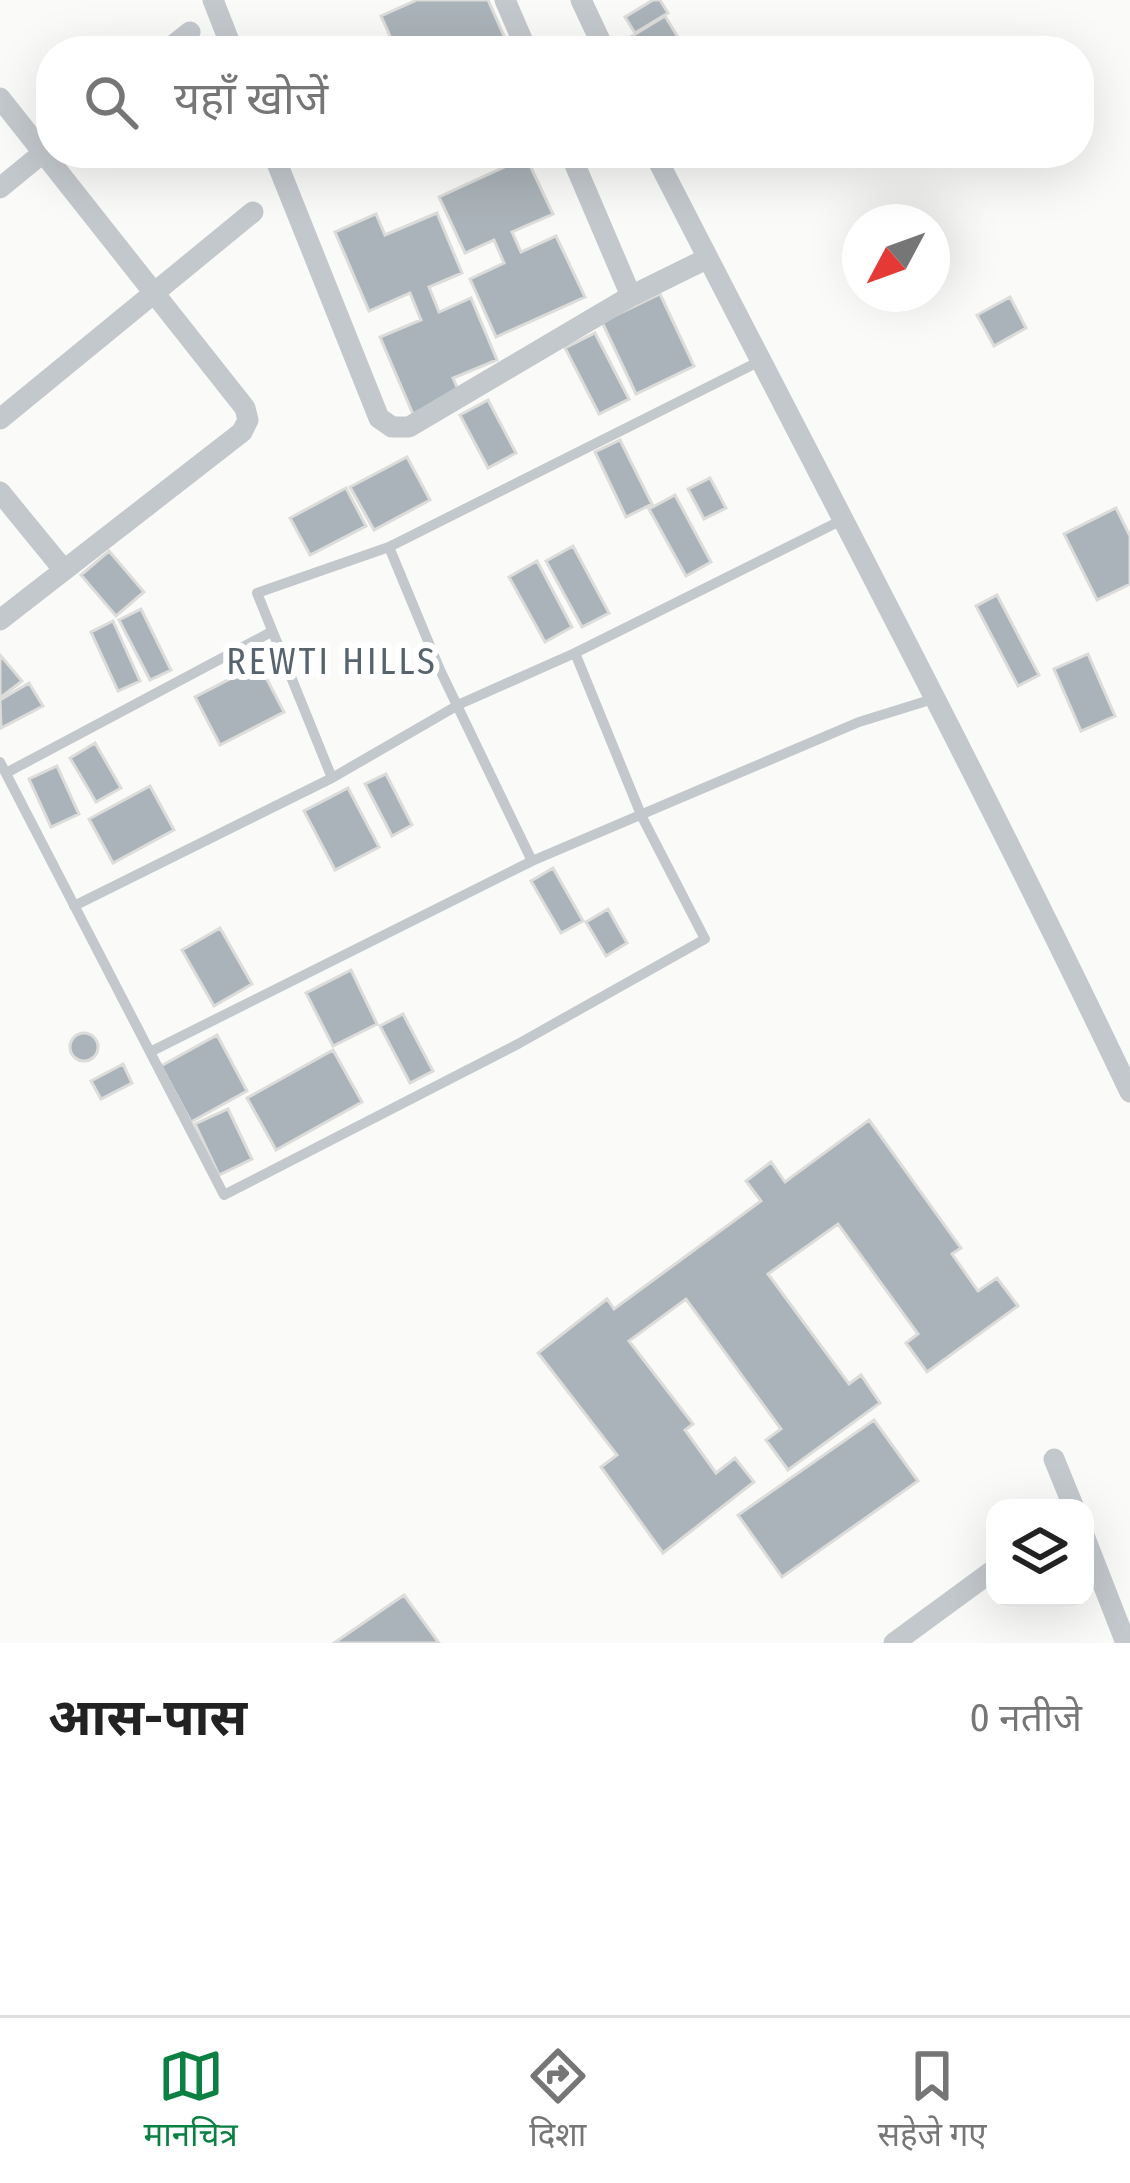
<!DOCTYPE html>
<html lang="hi">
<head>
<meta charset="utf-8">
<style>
	:root { --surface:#fff; --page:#f6f6f6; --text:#222; --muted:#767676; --line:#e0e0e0; --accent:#0b8043 }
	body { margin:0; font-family:"Fira Sans Condensed","Noto Sans Devanagari",sans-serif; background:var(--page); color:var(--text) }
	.controls { position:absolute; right:36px; bottom:36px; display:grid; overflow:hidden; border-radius:24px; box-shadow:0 12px 48px #0002 }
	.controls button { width:108px; height:108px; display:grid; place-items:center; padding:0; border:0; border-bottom:3px solid var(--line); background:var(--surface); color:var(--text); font:60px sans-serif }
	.compass { position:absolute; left:842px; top:204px; width:108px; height:108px; border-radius:50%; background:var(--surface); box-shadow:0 12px 48px #0002; rotate:229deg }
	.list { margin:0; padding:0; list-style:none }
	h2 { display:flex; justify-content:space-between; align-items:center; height:156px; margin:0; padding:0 48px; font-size:51px }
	h2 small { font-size:39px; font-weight:400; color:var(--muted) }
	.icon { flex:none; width:66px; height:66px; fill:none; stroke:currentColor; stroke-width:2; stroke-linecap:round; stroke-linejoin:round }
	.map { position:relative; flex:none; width:1130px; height:1643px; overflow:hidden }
	.search { position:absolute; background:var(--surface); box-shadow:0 12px 48px #0002; left:36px; right:36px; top:36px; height:132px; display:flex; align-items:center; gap:30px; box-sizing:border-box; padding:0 42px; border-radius:48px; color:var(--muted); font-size:45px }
	.sheet { height:372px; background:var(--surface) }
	nav { display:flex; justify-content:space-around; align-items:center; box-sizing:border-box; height:168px; border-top:3px solid var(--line); background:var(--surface); font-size:33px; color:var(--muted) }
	nav a { display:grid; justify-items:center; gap:6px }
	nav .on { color:var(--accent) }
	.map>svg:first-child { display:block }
</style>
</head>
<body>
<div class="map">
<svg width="1130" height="1643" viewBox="0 0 1130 1643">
	<rect width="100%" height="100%" fill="#fafaf8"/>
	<path fill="#aab3b9" stroke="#dcdcda" stroke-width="3" d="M417,0h71l20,45 -13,6h-98l-16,-35z
		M653,0h7l8,13 -33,20 -10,-16z
		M665,16l19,31 -6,4h-37l-9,-15z
		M526,157l27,57 -41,18 9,20 35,-16 29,61 -89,40 -26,-58 34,-16 -10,-23 -29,13 -26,-56z
		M437,213l25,60 -33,14 10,25 32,-14 26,62 -44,18 7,16 -47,20 -33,-77 41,-17 -11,-27 -41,18 -34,-79 41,-18 9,21z
		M660,294l34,72 -58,28 -34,-72z
		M1010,297l16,31 -32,18 -17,-31z
		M595,333l34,66 -30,15 -34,-66z
		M488,400l28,53 -28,15 -28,-53z
		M620,440l32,64 -26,13 -31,-65z
		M407,457l23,43 -56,30 -24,-43z
		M710,478l16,30 -22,11 -16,-30z
		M346,488l20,38 -56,29 -20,-37z
		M675,495l36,67 -25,14 -37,-67z
		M1116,508l14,28v48l-33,16 -33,-66z
		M573,546l36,67 -27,14 -36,-66z
		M109,551l35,41 -28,24 -35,-41z
		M537,561l35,66 -27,15 -36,-65z
		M997,595l42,80 -21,11 -42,-80z
		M141,609l30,61 -21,10 -31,-60z
		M113,621l27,60 -22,10 -27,-59z
		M1088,654l27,62 -34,15 -27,-62z
		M0,655l22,26 -22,17z
		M259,664l25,48 -64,33 -25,-48z
		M29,683l14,23 -42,22 -1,-28z
		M95,743l26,45 -25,14 -26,-44z
		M57,766l22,48 -28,13 -22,-48z
		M386,774l26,51 -20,11 -27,-52z
		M150,786l24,44 -61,33 -24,-44z
		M348,788l31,59 -44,23 -31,-59z
		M553,868l30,53 -22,12 -30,-52z
		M608,909l19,34 -21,13 -20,-34z
		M220,928l32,56 -38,22 -32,-56z
		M351,970l26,54 -44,22 -27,-53z
		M403,1014l30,57 -23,12 -30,-57z
		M70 1047a14 14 0 1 1 28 0a14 14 0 1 1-28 0Z
		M217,1035l30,56 -56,31 -30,-56z
		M333,1050l29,52 -86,48 -29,-52z
		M123,1064l9,19 -31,16 -10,-18z
		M228,1109l24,50 -33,16 -24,-51z
		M869,1120l92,128 -9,6 26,37 19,-13 21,28 -91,66 -21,-29 12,-9 -80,-110 -70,50 81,110 12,-9 19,28 -92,67 -22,-30 15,-11 -95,-130 -57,42 64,83 -8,6 31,43 19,-15 19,24 -91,71 -62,-86 16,-12 -79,-102 69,-54 7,10 147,-108 -15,-20 25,-19 14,20z
		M874,1420l44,61 -136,96 -44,-62z
		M404,1595l35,48h-105z"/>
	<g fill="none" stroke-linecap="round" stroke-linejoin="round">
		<path stroke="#c3c8cc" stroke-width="10" d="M389,547l51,123 92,191
			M0,762l224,433 294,-151 187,-105 -63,-122 -67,-164
			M6,773l265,-141
			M332,778l-75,-185 132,-46 371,-186
			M74,906l258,-128 128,-74 115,-51 267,-133
			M150,1052l382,-191 327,-139 74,-23"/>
		<path stroke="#c3c8cc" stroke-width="21" d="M213,0l20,51
			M505,0l22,51
			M581,0l24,51
			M166,51l24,-19
			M0,98l245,310 3,12 -6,12 -242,188
			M273,153l106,265 13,9h17l222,-131 77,-38
			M570,153l61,143
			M654,153c160,313 325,622 476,939
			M0,188l50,-41
			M0,419l253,-207
			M0,492l63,77
			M1054,1459l20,49
			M1085,1538l41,105
			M894,1643l101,-74"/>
	</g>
	<g text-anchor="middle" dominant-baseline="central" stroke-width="12" stroke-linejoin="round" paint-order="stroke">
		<g font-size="36" letter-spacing="3" fill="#57646e" stroke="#fff">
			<text x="332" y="662">REWTI HILLS</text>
		</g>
	</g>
</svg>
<div class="controls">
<button><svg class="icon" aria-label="layers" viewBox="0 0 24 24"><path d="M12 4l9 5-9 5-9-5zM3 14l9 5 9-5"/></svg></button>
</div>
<svg class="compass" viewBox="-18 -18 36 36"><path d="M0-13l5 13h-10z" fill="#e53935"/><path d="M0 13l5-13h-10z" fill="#767676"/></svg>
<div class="search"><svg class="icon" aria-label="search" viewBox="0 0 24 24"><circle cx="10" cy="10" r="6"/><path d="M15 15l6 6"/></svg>यहाँ खोजें</div>
</div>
<section class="sheet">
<h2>आस-पास<small>0 नतीजे</small></h2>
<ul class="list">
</ul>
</section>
<nav>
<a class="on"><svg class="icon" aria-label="map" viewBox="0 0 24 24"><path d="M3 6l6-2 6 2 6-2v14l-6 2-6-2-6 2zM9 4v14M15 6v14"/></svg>मानचित्र</a>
<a><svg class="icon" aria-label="directions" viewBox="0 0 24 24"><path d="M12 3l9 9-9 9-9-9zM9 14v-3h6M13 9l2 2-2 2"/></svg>दिशा</a>
<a><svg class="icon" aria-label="saved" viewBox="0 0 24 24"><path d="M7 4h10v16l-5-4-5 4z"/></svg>सहेजे गए</a>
</nav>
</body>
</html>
